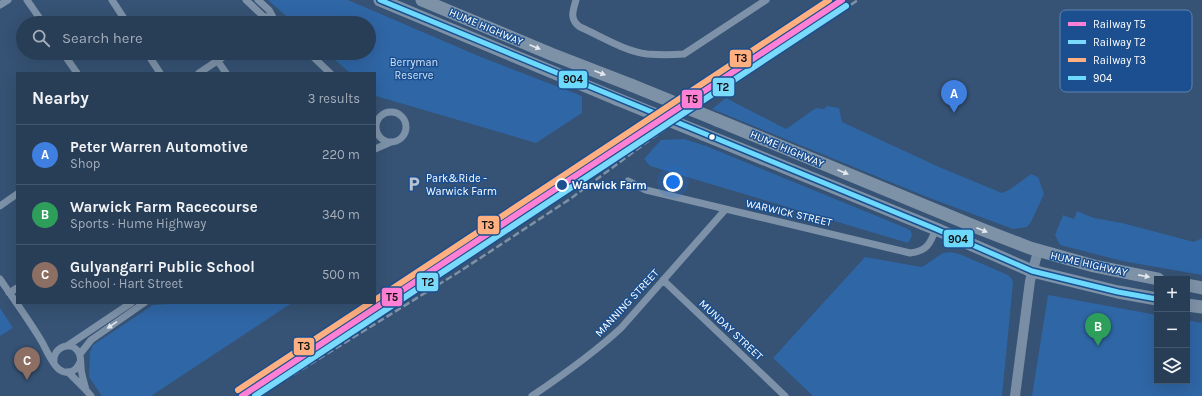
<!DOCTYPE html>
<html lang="en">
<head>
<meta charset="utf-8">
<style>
	:root { --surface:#283e57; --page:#30455d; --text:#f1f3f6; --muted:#a5aeba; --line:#44576d; --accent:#ea580c }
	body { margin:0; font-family:Karla,sans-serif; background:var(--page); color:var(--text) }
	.controls { position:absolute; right:12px; bottom:12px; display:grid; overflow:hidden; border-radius:0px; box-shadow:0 4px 16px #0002 }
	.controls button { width:36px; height:36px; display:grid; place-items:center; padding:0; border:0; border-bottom:1px solid var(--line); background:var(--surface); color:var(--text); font:20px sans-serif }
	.you { position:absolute; left:673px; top:182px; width:14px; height:14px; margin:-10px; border:3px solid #fff; border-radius:50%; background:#1a73e8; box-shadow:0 0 0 6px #1a73e833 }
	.badge { display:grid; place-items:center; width:26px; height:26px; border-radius:50%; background:var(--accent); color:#fff; font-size:13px; font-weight:700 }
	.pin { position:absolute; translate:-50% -33px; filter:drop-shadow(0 1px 2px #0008) }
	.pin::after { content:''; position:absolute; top:21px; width:14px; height:12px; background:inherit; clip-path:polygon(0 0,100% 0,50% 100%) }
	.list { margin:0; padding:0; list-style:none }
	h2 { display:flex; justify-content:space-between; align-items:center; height:52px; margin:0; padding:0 16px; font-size:17px }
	h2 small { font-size:13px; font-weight:400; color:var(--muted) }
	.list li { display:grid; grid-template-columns:26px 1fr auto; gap:12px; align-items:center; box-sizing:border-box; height:60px; padding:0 16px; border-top:1px solid var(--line) }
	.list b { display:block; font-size:15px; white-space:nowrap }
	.list p { margin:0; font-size:13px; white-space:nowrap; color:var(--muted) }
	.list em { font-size:13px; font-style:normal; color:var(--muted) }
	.icon { flex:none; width:22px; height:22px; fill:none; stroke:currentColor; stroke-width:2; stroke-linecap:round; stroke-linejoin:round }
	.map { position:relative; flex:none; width:1202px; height:396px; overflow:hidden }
	.search { position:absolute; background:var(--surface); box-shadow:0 4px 16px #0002; left:16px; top:16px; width:360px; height:44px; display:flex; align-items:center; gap:10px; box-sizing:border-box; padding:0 14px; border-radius:22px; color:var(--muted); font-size:15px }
	.panel { position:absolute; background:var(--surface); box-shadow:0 4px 16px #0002; left:16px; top:72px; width:360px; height:232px; border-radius:0px }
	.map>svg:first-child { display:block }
</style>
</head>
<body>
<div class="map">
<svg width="1202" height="396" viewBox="0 0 1202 396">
	<rect width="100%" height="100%" fill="#365274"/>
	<path fill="#2f66a5" d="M268,0h80l133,57 101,39v17l-46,30 -160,-47 -1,-23h-25l-23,-20h42v-30h-75z
		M726,98l60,31 30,-21 8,1 3,-3 12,2 3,14 97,45 63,26 7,-3 22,-16 7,3 6,17 -13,28 -4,5 -14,2 -86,-32 -215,-88z
		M684,139l22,7 200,82 5,3 1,5 -4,7 -258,-77 -6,-7 17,-19z
		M1077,211l17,7 28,5 72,19 8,-4v37l-80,-14 -62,-16 -5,-10 8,-20 11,4z
		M951,252l11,3 46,20 4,4 1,4 -11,113h-189l-40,-38 92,-101 57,10 21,-14z
		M1048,295l109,20v66h30v-61l15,3v73h-170z
		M172,303h120l-141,93h-49l-13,-19 1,-25 3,-7 60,-40 17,-1z
		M0,308l13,20 -13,8z"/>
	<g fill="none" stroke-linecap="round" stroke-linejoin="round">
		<path stroke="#7d92a8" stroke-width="7" d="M27,0l16,23
			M112,0l15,23
			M246,0l17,16 12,6
			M258,0l11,10 6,11
			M576,0c-3,11 -7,19 4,27 21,9 44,24 67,27 12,1 25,1 37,0l82,-54
			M0,5l8,-5
			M63,53l14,20
			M147,53l13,20
			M309,53l21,20
			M217,60l9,13
			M199,73l30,-20
			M376 127a15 15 0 1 1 30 0a15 15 0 1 1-30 0Z
			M375,149l16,-7
			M628,181l18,9 264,63c17,-2 20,-9 26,-24
			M0,206l17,-12
			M0,279c14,21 29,41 42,63 4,7 11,24 18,28 9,6 17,0 20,-8
			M663,280l122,116
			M9,293l8,-5
			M67,346l64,-43
			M80,354l11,-14 53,-37
			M54,362c-2,-14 17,-23 25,-9 3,6 1,15 3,21 1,6 3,11 4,16
			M68,372l18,18 5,6
			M532,396c31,-21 61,-42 89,-68l104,-118"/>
		<path stroke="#798da4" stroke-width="10" d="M1015,396l15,-115 8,-30"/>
		<path stroke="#7e92a7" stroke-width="13" d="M380,0l237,99
			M422,0l129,54 80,31
			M717,120l264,109 49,19 64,18 64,13
			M703,134l233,95 96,42 86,21 39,7
			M1187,285l15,3
			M1187,305l15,2"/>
		<path stroke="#7e92a7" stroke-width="2.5" stroke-dasharray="7 3" stroke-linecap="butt" d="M259,396l203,-126 108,-71 77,-57 70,-49 141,-93"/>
		<path stroke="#7e92a7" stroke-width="13" d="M631,85l86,35
			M617,99l86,35"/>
		<g stroke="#1b4f8f" stroke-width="8">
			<path id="bus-1" d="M380,0l556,229 96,42 86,21 39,7"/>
		</g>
		<use href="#bus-1" stroke="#6ddafd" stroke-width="5"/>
		<g stroke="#1b4f8f" stroke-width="9">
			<path id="rail-1" d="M242,396l600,-396"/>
		</g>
		<g stroke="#1b4f8f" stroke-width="9">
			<path id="rail-2" d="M255,396l591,-390"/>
		</g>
		<g stroke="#1b4f8f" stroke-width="9">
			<path id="rail-3" d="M375,300l454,-300
				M238,390l132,-87"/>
		</g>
		<use href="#rail-1" stroke="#ff80d4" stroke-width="6"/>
		<use href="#rail-2" stroke="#7adafc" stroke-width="6"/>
		<use href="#rail-3" stroke="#ffaf80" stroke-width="6"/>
	</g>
	<defs><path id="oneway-solid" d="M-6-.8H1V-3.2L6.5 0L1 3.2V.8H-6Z"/></defs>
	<g fill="#e5e9ed">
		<use href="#oneway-solid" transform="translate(535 47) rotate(23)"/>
		<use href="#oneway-solid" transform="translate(600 73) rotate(21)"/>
		<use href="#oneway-solid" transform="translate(843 172) rotate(23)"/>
		<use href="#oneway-solid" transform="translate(982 230) rotate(22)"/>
		<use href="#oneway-solid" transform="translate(1144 276) rotate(11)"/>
	</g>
	<use fill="#e5e9ee" href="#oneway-solid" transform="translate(112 325) rotate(146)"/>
	<defs>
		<g id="parking-bare" transform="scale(1.2)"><path d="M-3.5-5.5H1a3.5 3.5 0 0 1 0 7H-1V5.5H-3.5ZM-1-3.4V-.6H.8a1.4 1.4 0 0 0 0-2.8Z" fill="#b9c2ce" stroke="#1b4f8f" stroke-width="2.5" paint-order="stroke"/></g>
	</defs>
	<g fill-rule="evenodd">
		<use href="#parking-bare" x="414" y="184"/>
	</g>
	<circle fill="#fff" stroke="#1b4f8f" stroke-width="1.5" cx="712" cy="137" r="3.5"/>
	<circle fill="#1b4f8f" stroke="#fff" stroke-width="2" cx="562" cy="185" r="6"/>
	<g text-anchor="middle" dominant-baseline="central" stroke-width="3" stroke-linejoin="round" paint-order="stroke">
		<g font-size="11" fill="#fff" stroke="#1b4f8f">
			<text transform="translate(486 27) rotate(23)">HUME HIGHWAY</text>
			<text transform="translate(787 149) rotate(23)">HUME HIGHWAY</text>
			<text transform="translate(789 213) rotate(13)">WARWICK STREET</text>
			<text transform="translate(1089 264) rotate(13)">HUME HIGHWAY</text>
			<text transform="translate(627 303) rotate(-47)">MANNING STREET</text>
			<text transform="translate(731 330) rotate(43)">MUNDAY STREET</text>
		</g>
		<g font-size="11" fill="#cfe3fa" stroke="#1b4f8f">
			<text x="414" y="62">Berryman<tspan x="414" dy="13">Reserve</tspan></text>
		</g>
		<g font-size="11" fill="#fff" stroke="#1b4f8f" text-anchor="start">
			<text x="426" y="178">Park&amp;Ride -<tspan x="426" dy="13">Warwick Farm</tspan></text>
		</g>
		<g font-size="11" font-weight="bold" fill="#fff" stroke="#1b4f8f" text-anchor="start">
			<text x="572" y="185">Warwick Farm</text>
		</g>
	</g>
	<rect x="1060" y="10" width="132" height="82" rx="6" fill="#1b4f8f" stroke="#5f84b1" stroke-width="1"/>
	<rect x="1068" y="22" width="18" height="4" fill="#ff80d4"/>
	<rect x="1068" y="40" width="18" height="4" fill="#7adafc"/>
	<rect x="1068" y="58" width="18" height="4" fill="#ffaf80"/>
	<rect x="1068" y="76" width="18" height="4" fill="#6ddafd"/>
	<g font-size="11" fill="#fff">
		<text x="1093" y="28">Railway T5</text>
		<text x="1093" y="46">Railway T2</text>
		<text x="1093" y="64">Railway T3</text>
		<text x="1093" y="82">904</text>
	</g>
	<g stroke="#1b4f8f" stroke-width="1.5">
		<rect x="729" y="49" width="23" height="19" rx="4" fill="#ffaf80"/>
		<rect x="558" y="70" width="30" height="19" rx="4" fill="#6ddafd"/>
		<rect x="712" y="77" width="23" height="20" rx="4" fill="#7adafc"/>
		<rect x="681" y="89" width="22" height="20" rx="4" fill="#ff80d4"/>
		<rect x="477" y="215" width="23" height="20" rx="4" fill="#ffaf80"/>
		<rect x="943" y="229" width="31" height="19" rx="4" fill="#6ddafd"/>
		<rect x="416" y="272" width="23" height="20" rx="4" fill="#7adafc"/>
		<rect x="381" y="287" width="22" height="20" rx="4" fill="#ff80d4"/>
		<rect x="293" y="337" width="22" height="19" rx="4" fill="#ffaf80"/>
	</g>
	<g font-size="11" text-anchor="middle" font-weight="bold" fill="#111">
		<text x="741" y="62">T3</text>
		<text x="573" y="83">904</text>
		<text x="723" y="91">T2</text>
		<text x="692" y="103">T5</text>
		<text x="488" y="229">T3</text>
		<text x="958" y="243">904</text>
		<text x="428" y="286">T2</text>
		<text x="392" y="301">T5</text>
		<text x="304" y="350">T3</text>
	</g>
</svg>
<div class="controls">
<button>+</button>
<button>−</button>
<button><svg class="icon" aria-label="layers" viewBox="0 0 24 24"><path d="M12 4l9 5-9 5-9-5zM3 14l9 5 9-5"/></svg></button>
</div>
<div class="you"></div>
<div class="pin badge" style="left:954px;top:113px;background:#3f7fe0">A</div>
<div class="pin badge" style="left:1098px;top:346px;background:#2e9e5b">B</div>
<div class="pin badge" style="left:27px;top:380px;background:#8d6e63">C</div>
<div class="search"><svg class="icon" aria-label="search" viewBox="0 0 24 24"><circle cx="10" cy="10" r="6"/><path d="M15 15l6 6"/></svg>Search here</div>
<section class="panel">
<h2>Nearby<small>3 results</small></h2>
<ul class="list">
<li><span class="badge" style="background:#3f7fe0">A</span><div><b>Peter Warren Automotive</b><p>Shop</p></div><em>220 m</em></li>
<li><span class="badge" style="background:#2e9e5b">B</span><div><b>Warwick Farm Racecourse</b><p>Sports · Hume Highway</p></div><em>340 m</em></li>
<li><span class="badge" style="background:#8d6e63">C</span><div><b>Gulyangarri Public School</b><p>School · Hart Street</p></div><em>500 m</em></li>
</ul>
</section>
</div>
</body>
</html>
